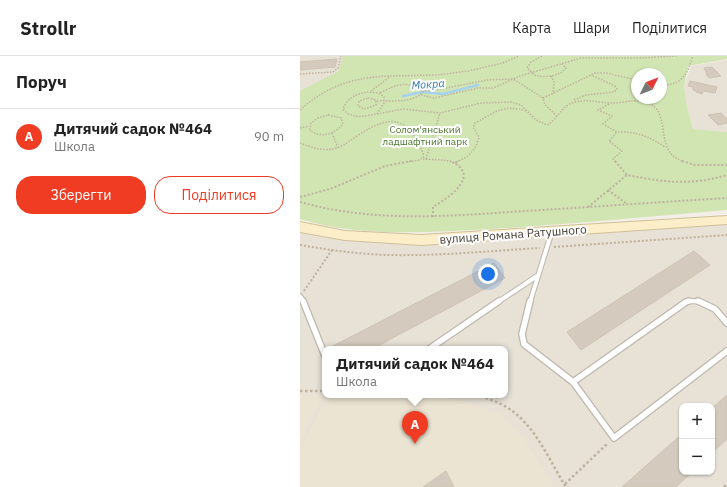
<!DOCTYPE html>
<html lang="uk">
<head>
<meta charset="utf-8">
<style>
	:root { --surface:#fff; --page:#f2f2f2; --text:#222; --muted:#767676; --line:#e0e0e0; --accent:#f03c22 }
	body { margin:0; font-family:"IBM Plex Sans",sans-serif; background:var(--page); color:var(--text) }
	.controls { position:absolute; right:12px; bottom:12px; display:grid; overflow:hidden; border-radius:8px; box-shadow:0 1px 3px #0004 }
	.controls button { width:36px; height:36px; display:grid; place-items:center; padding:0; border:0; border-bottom:1px solid var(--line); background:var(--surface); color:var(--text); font:20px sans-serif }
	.compass { position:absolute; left:331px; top:12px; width:36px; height:36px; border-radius:50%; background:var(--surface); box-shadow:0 1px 3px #0004; rotate:47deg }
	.you { position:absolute; left:188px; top:218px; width:14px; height:14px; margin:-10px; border:3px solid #fff; border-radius:50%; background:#1a73e8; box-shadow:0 0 0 6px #1a73e833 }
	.badge { display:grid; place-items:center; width:26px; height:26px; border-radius:50%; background:var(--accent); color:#fff; font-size:13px; font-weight:700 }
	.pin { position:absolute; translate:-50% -33px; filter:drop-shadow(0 1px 2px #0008) }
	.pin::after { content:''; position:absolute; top:21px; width:14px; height:12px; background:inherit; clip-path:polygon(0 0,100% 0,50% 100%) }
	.popup { position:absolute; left:22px; top:290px; width:186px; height:52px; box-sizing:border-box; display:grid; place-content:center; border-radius:8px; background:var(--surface); filter:drop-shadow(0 1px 3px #0005); font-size:13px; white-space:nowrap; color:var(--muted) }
	.popup b { font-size:15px; color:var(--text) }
	.popup::after { content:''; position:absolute; left:50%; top:100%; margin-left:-8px; border:8px solid transparent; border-top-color:var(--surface) }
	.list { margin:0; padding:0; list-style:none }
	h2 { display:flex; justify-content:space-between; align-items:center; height:52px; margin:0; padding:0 16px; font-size:17px }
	h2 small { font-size:13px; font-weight:400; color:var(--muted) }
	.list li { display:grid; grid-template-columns:26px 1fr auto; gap:12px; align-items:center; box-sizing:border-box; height:56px; padding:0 16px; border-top:1px solid var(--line) }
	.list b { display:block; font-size:15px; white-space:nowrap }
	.list p { margin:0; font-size:13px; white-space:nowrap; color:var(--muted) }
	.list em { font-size:13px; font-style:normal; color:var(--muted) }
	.actions { display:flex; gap:8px; padding:12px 16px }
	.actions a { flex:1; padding:9px 0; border:1px solid var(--accent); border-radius:16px; text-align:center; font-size:14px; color:var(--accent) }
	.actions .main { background:var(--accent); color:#fff }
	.map { position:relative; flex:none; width:427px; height:431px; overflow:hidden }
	header { display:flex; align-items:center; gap:24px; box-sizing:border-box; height:56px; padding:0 20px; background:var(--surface); border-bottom:1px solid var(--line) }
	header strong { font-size:19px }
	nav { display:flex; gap:22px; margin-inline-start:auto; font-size:14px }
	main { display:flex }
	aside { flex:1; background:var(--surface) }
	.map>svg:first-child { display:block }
</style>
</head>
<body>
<header>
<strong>Strollr</strong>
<nav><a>Карта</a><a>Шари</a><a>Поділитися</a></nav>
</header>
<main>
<aside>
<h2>Поруч<small></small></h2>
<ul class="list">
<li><span class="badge">A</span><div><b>Дитячий садок №464</b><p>Школа</p></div><em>90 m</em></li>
</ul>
<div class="actions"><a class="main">Зберегти</a><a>Поділитися</a></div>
</aside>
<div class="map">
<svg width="427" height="431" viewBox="0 0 427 431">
	<rect width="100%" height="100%" fill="#f3efe8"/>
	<path fill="#e7e1d6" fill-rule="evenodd" d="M0,0h50l-7,16 -43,24z
		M427,4v72l-34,-3 -6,-22 -3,-21 7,-20z
		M427,166v265h-427v-260l83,12zM25,293h180v46h-180zM382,350h30v66h-30z"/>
	<path fill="#ece4d2" d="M0,339h24l-24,47z
		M28,339l110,2 25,4 37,13 24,24 30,49h-254v-37z"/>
	<path fill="#d0e5b2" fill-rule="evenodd" d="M43,0h384v3l-39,7 -4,20 3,21 6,22 34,3v78c-78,7 -157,14 -235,19 -64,3 -130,9 -192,-10v-128l39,-20zM337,18h24v24h-24z"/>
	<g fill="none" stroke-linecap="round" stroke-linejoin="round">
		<path stroke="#a7d2ed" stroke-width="2.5" d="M103,40l20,-4 20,2 35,-9"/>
	</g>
	<path fill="#d4cbbe" stroke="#cfc2b1" d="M37,3l-2,8 -35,3v-8z
		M412,11l9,9 -12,2 -3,-4h1l-3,-6z
		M390,25l27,6 -2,6 -12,-2 -1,3 -6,-2v-1l-3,-1v-3l-5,-1z
		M421,57l6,6v4l-9,2 -10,-10z
		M394,195l16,14 -129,85 -14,-18z
		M194,207l11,15 -133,71h-38l-1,-3z
		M427,339v44l-15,14v-45z
		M382,378v38h10l-16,15h-54z
		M146,415l8,16h-31z"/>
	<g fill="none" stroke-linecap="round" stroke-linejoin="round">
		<g stroke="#beb7ab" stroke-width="6">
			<path id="lane-far1" d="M0,240l4,6
				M198,246l39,-26
				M230,246l22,-71
				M385,246l7,-1 10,1"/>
		</g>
		<g stroke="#beb7ab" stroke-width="8">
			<path id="lane" d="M3,245l22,55
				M230,245l-8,33 2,10 49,38 41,56 113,-87
				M398,245l17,8 12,14
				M129,293l70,-48
				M273,326l113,-80 3,-1"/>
		</g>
		<g stroke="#d1c199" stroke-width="2">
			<path id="secondary" d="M427,160v8l-306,21 -76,-5 -45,-8v-10l45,9 76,4z"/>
		</g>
		<path stroke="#bfb29d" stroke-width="1.5" stroke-dasharray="1.5 1.5" stroke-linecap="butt" d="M242,0l-11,6 -4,6 9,8c11,1 23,1 30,-8l-4,-4
			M0,18l33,-2 5,-4 3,-12
			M251,20l3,6 -1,12
			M361,29c22,0 26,-11 32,-29
			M122,34l9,1 56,-11 26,-1 30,19 2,7 12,11
			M71,35l20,-15 46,-1 31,-4 35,-8 16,-7
			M67,36l12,1 5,4v6l-7,11c-12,2 -25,6 -34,-5 4,-11 13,-15 24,-17z
			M121,39l13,3 44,-10h15l27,-12 61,-18h60l36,-2
			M68,42l8,2v5l-12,4 -6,-3 1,-5z
			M243,42l52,-25h11l31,7
			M274,44l12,-5 28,-3 3,-3 -2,-3 -24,-11
			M77,45c15,-1 35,3 46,-9 -14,-13 -28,-7 -43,1
			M309,48l-11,6 14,6 -9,8 14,8 -8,9 13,10 -9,8 3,3
			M0,54c26,-24 55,-33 90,-34
			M77,58l26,-5 37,4 41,-10 30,-1 10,3 15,15 11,5c10,-5 14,-18 25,-22 13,-5 26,0 40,0 11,0 22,-4 33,-1 22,5 15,32 23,47 3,7 9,10 16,13
			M28,59l13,3 2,6c-8,10 -22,15 -33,6l1,-7 7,-5z
			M0,72l9,-2
			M318,76c18,-1 32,5 47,15
			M32,77l6,15
			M0,87c10,4 22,8 33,6 10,-2 16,-8 24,-13 35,-23 52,-20 67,20l-4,4 -14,2
			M123,103l20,1 10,2
			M126,103l14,-46
			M156,106c13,-5 20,-12 23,-25l-6,-10 2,-4c21,-11 27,-19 52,-12"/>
		<path stroke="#bfb29d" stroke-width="2" stroke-dasharray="2 2" stroke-linecap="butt" d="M315,105l12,14
			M382,105l13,4h32
			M155,107l4,-2
			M308,134l19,14
			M0,141l30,-8 55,-23 27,-5
			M0,146c74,21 149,14 225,9 67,-4 135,-9 202,-13
			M288,151l39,-32c37,7 63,11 100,0
			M133,161v-10c15,-9 50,-32 17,-46
			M0,189c29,5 58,9 88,10 51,1 101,-4 152,-7
			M254,191l173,-12
			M4,235l28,-41"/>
		<path stroke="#bfb29d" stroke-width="2.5" stroke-dasharray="2.5 2.5" stroke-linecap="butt" d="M0,335h25
			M176,339c11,3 22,7 32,13 27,17 41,52 58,79
			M265,428l43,-41
			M424,431l3,-3"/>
		<use href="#lane-far1" stroke="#fff" stroke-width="4"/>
		<use href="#lane" stroke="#fff" stroke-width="5.5"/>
		<use href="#secondary" fill="#fceec9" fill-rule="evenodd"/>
	</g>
	<g text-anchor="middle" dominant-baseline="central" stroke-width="4" stroke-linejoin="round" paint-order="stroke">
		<g font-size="10" fill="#4a752c" stroke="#fff">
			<text x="125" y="73">Солом'янський<tspan x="125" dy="12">ладшафтний парк</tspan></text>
		</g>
		<g font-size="11" font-style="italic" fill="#3278a5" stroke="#fff">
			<text transform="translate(128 28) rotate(-4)">Мокра</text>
		</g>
		<g font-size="12" fill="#464037" stroke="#fff">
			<text transform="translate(213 178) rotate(-4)">вулиця Романа Ратушного</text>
		</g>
	</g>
</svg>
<div class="controls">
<button>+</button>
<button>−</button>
</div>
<svg class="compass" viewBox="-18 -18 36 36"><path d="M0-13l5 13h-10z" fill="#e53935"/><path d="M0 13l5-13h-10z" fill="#767676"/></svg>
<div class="you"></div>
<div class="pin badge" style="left:115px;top:388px">A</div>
<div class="popup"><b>Дитячий садок №464</b>Школа</div>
</div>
</main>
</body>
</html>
